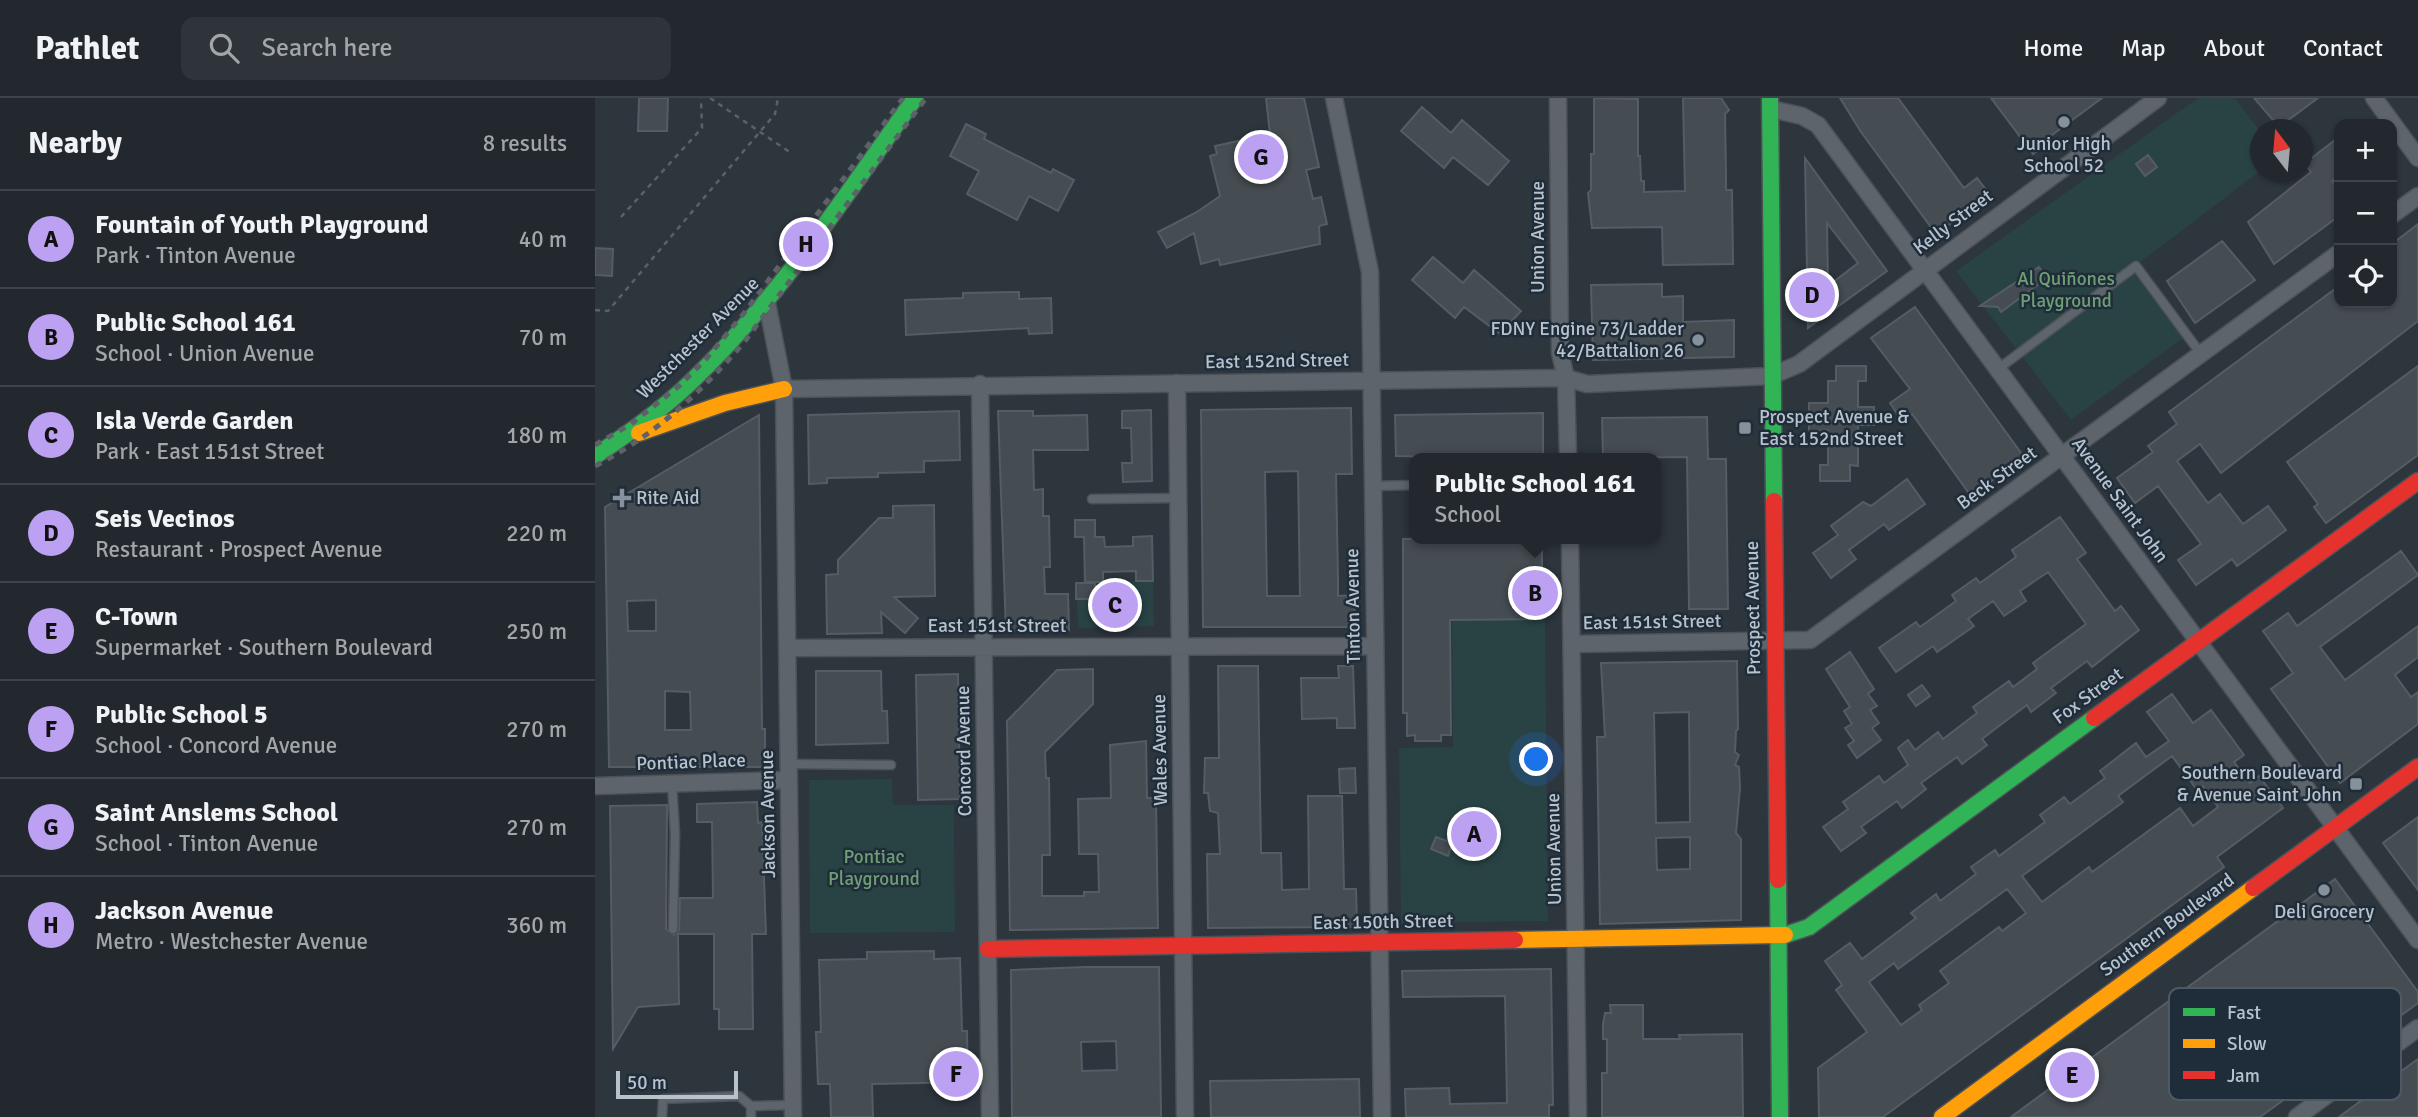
<!DOCTYPE html>
<html lang="en">
<head>
<meta charset="utf-8">
<style>
	:root { --surface:#22282e; --page:#2e343a; --text:#f1f3f6; --muted:#a2a6aa; --line:#3f444a; --accent:#bca0f2 }
	body { margin:0; font-family:Signika,sans-serif; background:var(--page); color:var(--text) }
	.controls { position:absolute; right:21px; top:21px; display:grid; overflow:hidden; border-radius:14px; box-shadow:0 2px 5px #0004 }
	.controls button { width:63px; height:63px; display:grid; place-items:center; padding:0; border:0; border-bottom:2px solid var(--line); background:var(--surface); color:var(--text); font:35px sans-serif }
	.compass { position:absolute; left:1655px; top:21px; width:63px; height:63px; border-radius:50%; background:var(--surface); box-shadow:0 2px 5px #0004; rotate:344deg }
	.scale { position:absolute; left:21px; bottom:18px; width:122px; box-sizing:border-box; padding-left:7px; border:4px solid #b8c2cd; border-top:0; font-size:19px; line-height:24px; white-space:nowrap; color:#b8c2cd; -webkit-text-stroke:5px #1f2c39; paint-order:stroke }
	.you { position:absolute; left:942px; top:662px; width:24px; height:24px; margin:-18px; border:5px solid #fff; border-radius:50%; background:#1a73e8; box-shadow:0 0 0 10px #1a73e833 }
	.badge { display:grid; place-items:center; width:46px; height:46px; border-radius:50%; background:var(--accent); color:#111; font-size:23px; font-weight:700 }
	.pin { position:absolute; translate:-50% -50%; border:4px solid #fff; box-shadow:0 2px 7px #0006 }
	.popup { position:absolute; left:814px; top:355px; width:252px; height:91px; box-sizing:border-box; display:grid; place-content:center; border-radius:14px; background:var(--surface); filter:drop-shadow(0 2px 5px #0005); font-size:23px; white-space:nowrap; color:var(--muted) }
	.popup b { font-size:26px; color:var(--text) }
	.popup::after { content:''; position:absolute; left:50%; top:100%; margin-left:-14px; border:14px solid transparent; border-top-color:var(--surface) }
	.list { margin:0; padding:0; list-style:none }
	h2 { display:flex; justify-content:space-between; align-items:center; height:91px; margin:0; padding:0 28px; font-size:30px }
	h2 small { font-size:23px; font-weight:400; color:var(--muted) }
	.list li { display:grid; grid-template-columns:46px 1fr auto; gap:21px; align-items:center; box-sizing:border-box; height:98px; padding:0 28px; border-top:2px solid var(--line) }
	.list b { display:block; font-size:26px; white-space:nowrap }
	.list p { margin:0; font-size:23px; white-space:nowrap; color:var(--muted) }
	.list em { font-size:23px; font-style:normal; color:var(--muted) }
	.icon { flex:none; width:38px; height:38px; fill:none; stroke:currentColor; stroke-width:2; stroke-linecap:round; stroke-linejoin:round }
	.map { position:relative; flex:none; width:1823px; height:1019px; overflow:hidden }
	header { display:flex; align-items:center; gap:42px; box-sizing:border-box; height:98px; padding:0 35px; background:var(--surface); border-bottom:2px solid var(--line) }
	header strong { font-size:33px }
	nav { display:flex; gap:38px; margin-inline-start:auto; font-size:24px }
	.search { width:490px; height:63px; background:var(--page); display:flex; align-items:center; gap:18px; box-sizing:border-box; padding:0 24px; border-radius:14px; color:var(--muted); font-size:26px }
	main { display:flex }
	aside { flex:1; background:var(--surface) }
	.map>svg:first-child { display:block }
</style>
</head>
<body>
<header>
<strong>Pathlet</strong>
<div class="search"><svg class="icon" aria-label="search" viewBox="0 0 24 24"><circle cx="10" cy="10" r="6"/><path d="M15 15l6 6"/></svg>Search here</div>
<nav><a>Home</a><a>Map</a><a>About</a><a>Contact</a></nav>
</header>
<main>
<aside>
<h2>Nearby<small>8 results</small></h2>
<ul class="list">
<li><span class="badge">A</span><div><b>Fountain of Youth Playground</b><p>Park · Tinton Avenue</p></div><em>40 m</em></li>
<li><span class="badge">B</span><div><b>Public School 161</b><p>School · Union Avenue</p></div><em>70 m</em></li>
<li><span class="badge">C</span><div><b>Isla Verde Garden</b><p>Park · East 151st Street</p></div><em>180 m</em></li>
<li><span class="badge">D</span><div><b>Seis Vecinos</b><p>Restaurant · Prospect Avenue</p></div><em>220 m</em></li>
<li><span class="badge">E</span><div><b>C-Town</b><p>Supermarket · Southern Boulevard</p></div><em>250 m</em></li>
<li><span class="badge">F</span><div><b>Public School 5</b><p>School · Concord Avenue</p></div><em>270 m</em></li>
<li><span class="badge">G</span><div><b>Saint Anslems School</b><p>School · Tinton Avenue</p></div><em>270 m</em></li>
<li><span class="badge">H</span><div><b>Jackson Avenue</b><p>Metro · Westchester Avenue</p></div><em>360 m</em></li>
</ul>
</aside>
<div class="map">
<svg width="1823" height="1019" viewBox="0 0 1823 1019">
	<rect width="100%" height="100%" fill="#2d353d"/>
	<path fill="#294344" d="M1603,0h37l25,33v40l-122,93 52,69 -119,87 -115,-149z
		M558,483l1,45 -76,2 -2,-45z
		M950,521l3,302 -147,2 -2,-175 54,-1 -1,-127z
		M297,681l1,26h61l1,127 -145,1 -1,-153z"/>
	<path fill="#454c52" stroke="#555c65" stroke-width="2" fill-rule="evenodd" d="M44,0h29l-1,33h-29z
		M671,0h38l15,69 -13,3 7,29 8,-2 6,27 -8,2 1,18 -100,21 -1,-6 -18,5 -7,-31 -27,15 -9,-16 39,-20 23,-16 -10,-40 7,-2 -2,-8 55,-12z
		M999,0l44,1v57h2l1,25h3v11l41,-1 -2,-93h38l8,12 -4,4 1,61v15h6l1,74 -70,1 -1,-38 -70,1 -4,-35 3,-3v-36h3z
		M1245,0h58l66,90 13,-10 13,17 -54,39 -75,-102z
		M1396,0h111l-54,40 2,3 -17,13z
		M1659,0h64l-39,29z
		M827,9l29,26 11,-13 47,41 -21,24 -35,-28 -9,11 -43,-37z
		M371,26l20,10 -2,5 67,34 2,-4 21,11 -16,31 -29,-15 -12,24 -50,-26 12,-23 -29,-15z
		M1744,39v38l-7,6 7,10v25l-65,48 -26,-42 63,-50 -6,-9z
		M1553,57l9,12 -12,9 -9,-12z
		M1210,60l82,113 -79,57zM1232,125l31,40 -30,23z
		M1823,126v97l-197,152 -21,-29 -23,17 31,42 12,-9 23,30 25,-18 18,24 -49,36 -5,-7 -36,26 -18,-25 23,-16 -43,-58 -23,17 -18,-25 36,-26 -5,-6 29,-22 -8,-12 170,-126v17h53v-59z
		M1627,143l33,39 -60,43 -28,-42z
		M0,150l18,1 -1,27 -17,-1z
		M838,159l30,26 11,-13 47,41 -21,23 -36,-27 -9,11 -43,-38z
		M1444,169l8,11 -46,34 -3,-5 -18,-1z
		M1067,186v13l21,-1v26l51,-2v37l-141,3 -2,-75z
		M424,194v7l32,-1 1,35 -23,1 -1,-6 -122,7 -1,-35 58,-2v-5z
		M1320,209l109,150 -53,39 -59,-82 -10,7 -12,-18 20,-14 -39,-51z
		M1241,268h30v15h-8v26h16v18h-16v41l-8,-1v16h-30v-16h8v-35l-19,1v-28h19v-22h8z
		M1823,268v89l-92,68 -12,-16 4,-3 -31,-42z
		M756,310l1,66h-16l2,105v17l16,-1 1,32h-152l-2,-217zM703,373l2,125h-33l-2,-124z
		M556,312l1,71 -29,1 -1,-19h10l-1,-35h-9v-17z
		M364,313l1,49 -36,1v11l-46,1v4l-51,1v5l-18,1 -1,-69z
		M403,313h35v5l54,-1 1,35h-55l1,40 9,-1v27h6l1,51h-6l1,27h23l1,36 -63,1z
		M948,315v41l-53,1v3l-94,-2 -1,-41z
		M164,317l3,314h3v38h-156l-4,-260zM61,502v31h-28l-1,-30zM70,593l25,1 1,38h-26z
		M1112,319l1,42h18l2,150h-39l-2,-152 -84,1 -1,-40z
		M1312,381l18,25 -36,26 -5,-6 -35,26 7,9 -25,19 -18,-25 25,-18 -7,-9 32,-24 8,4z
		M339,407l1,91 -41,1 24,21 -13,15 -24,-21 1,21 -55,1 -1,-59 12,-1v-14l41,-42h14v-12z
		M1465,419l26,36 -9,6 38,52 6,-5 18,24 -47,37 -5,-6 -36,27 5,5 -25,19 -4,-7 -24,18 -21,16 5,6 -25,19 -5,-7 -36,26 5,6 -24,19 -5,-7 -36,26 5,6 -25,18 -18,-24 25,-18 -5,-7 36,-26 5,7 24,-18 -10,-17 10,-8 7,10 23,-18 5,7 34,-26 -4,-6 36,-26 4,6 24,-18 -4,-6 53,-39 -38,-52 -28,19 6,10 -22,15 -11,-15 -25,18 6,7 -37,26 -4,-6 -37,26 -17,-24 37,-26 4,5 36,-26 -4,-6 24,-17 4,5 36,-26 -4,-7z
		M480,422h20v17h9l1,10 28,-1v-9l19,-1 1,45h-17v-10l-33,1v10h-18l-1,-45h-9z
		M808,441h139v80l-92,1 1,115h-10v6h-26v-6l-8,1v-23h-4z
		M1806,453l17,24 -98,72 25,33 73,-54v31l-23,18 16,22 7,-5v32l-78,59 -69,-94 22,-16 -30,-42 25,-18 9,13z
		M481,485h19v16h-19z
		M1255,554l24,37 -6,5 9,12 -7,4 9,13 -7,5 9,12 -24,18 -9,-13 6,-4 -9,-13 7,-4 -8,-13 6,-4 -24,-38z
		M1142,563l1,68 -2,2 -1,21 4,3 -4,10 4,2 1,21 -4,45 5,6v81l-141,4 -3,-187h8l-4,-74zM1094,614l1,110 -34,1 -2,-110zM1095,739v32l-33,1 -1,-32z
		M623,568h40l3,187h20l1,37 27,-1 -1,-93h34l2,93h12l1,38 -149,1 -1,-74h13l-2,-41 -8,-2 -2,-18h-4l1,-35h14z
		M743,568h15l2,62h-18v-10l-35,1 -1,-41h38z
		M498,571v35l-48,48 1,26h3l1,77h-8v41h42v-4h15l-1,-38h-19l-1,-55 33,-1 -1,-53 36,-4 1,57h9l2,130 -148,2 -3,-209 50,-51z
		M221,573h65l1,40h5l1,32 -72,2z
		M363,576l2,125 -42,1 -2,-125z
		M1327,587l8,11 -14,10 -8,-11z
		M1577,596l21,29 18,-13 33,45 -10,7 16,21 9,-7 24,32 -66,49 7,10 -341,250h-64l-1,-49 49,-36 -31,-42 6,-5 -17,-24 25,-18 12,16 54,-41 -5,-5 25,-19 4,7 36,-27 -5,-7 24,-17 4,6 46,-34 -5,-7 24,-18 6,7 35,-26 -5,-7 36,-28 10,14 23,-16 -22,-29zM1577,658l25,34 6,-4 15,21 -25,19 -13,-18 -88,64 -3,-5 -47,35 -20,-26 101,-74 -5,-6zM1412,791l19,24 -24,18 -3,-4 -59,44 9,12 -30,22 3,5 -21,15 -32,-43 25,-19 4,6z
		M760,670l1,25h-16l-1,-24z
		M162,704l1,21 4,-1 4,112h-14l1,95h-34v-20h-5v-75h-36l1,70 -41,3 -25,42 -3,-243 57,-1 -1,124 8,6 5,-5 1,-32h33l-1,-76h-15v-18z
		M1823,719v73l-35,-47z
		M841,739l16,6 -4,13 -17,-7z
		M1740,781l83,113v11l-19,14 -139,100h-249z
		M339,853v8l26,-1 2,73h5l1,51 -96,2 1,33h-42l-1,-33h-12l-2,-52h5l-2,-72 48,-1v-7z
		M490,869h74l2,150h-149l-1,-147zM521,943l1,29 -35,1 -1,-29z
		M956,871l2,136h-4v12h-143l-1,-28 44,-1 1,16 57,-1 -2,-107 -102,1 -1,-26z
		M1015,907h33v34h37l-1,-4 63,-1 1,83h-141v-44h5v-34h-4v-15l2,-11h6z
		M1823,961v58h-79l54,-40z
		M764,981l1,38h-149l-1,-36z"/>
	<g fill="none" stroke-linecap="round" stroke-linejoin="round">
		<g stroke="#4c5157" stroke-width="11">
			<path id="lane" d="M1403,271l138,-103 65,88
				M778,388l41,-1
				M497,401l86,-1
				M193,666l103,1
				M77,685l3,50 -2,96
				M156,1008l42,-1
				M67,1019l1,-18 76,-3 12,10v11"/>
		</g>
		<g stroke="#4c5157" stroke-width="19">
			<path id="street" d="M739,0l36,174 12,845
				M963,0l2,255 6,25 2,80
				M1779,0l44,60
				M1176,11l31,7 16,9 600,815
				M1797,117l26,-19
				M172,205l17,86 9,728
				M582,285l8,734
				M385,286l10,733
				M189,291l782,-11 21,6 184,-8 28,-12 359,-266
				M975,441l8,578
				M978,546l237,-4 529,-387
				M193,550l586,-2
				M0,688l193,-6
				M1702,1019l121,-89"/>
		</g>
		<g stroke="#4c5157" stroke-width="19">
			<path id="fast" d="M1175,0l4,403
				M0,358c34,-23 67,-46 97,-75 87,-83 153,-185 223,-283
				M1183,782l2,237
				M1190,837l24,-8 285,-209"/>
		</g>
		<g stroke="#4c5157" stroke-width="19">
			<path id="slow" d="M44,335l86,-30 59,-14
				M920,842l270,-5
				M1347,1019l311,-229"/>
		</g>
		<g stroke="#4c5157" stroke-width="19">
			<path id="jam" d="M1179,403l4,379
				M1499,620l324,-237
				M1658,790l165,-121
				M393,851l527,-9"/>
		</g>
		<path stroke="#5a6267" stroke-width="2.5" stroke-dasharray="5 5" stroke-linecap="butt" d="M115,0l81,55
			M26,119l81,-89 -1,-30
			M0,212l13,1 167,-197 3,-16"/>
		<use href="#lane" stroke="#5d646b" stroke-width="8"/>
		<use href="#street" stroke="#5d646b" stroke-width="16"/>
		<use href="#fast" stroke="#30b455" stroke-width="16"/>
		<use href="#slow" stroke="#ff9f0a" stroke-width="16"/>
		<use href="#jam" stroke="#e5322d" stroke-width="16"/>
		<path stroke="#5c6268" stroke-width="5" stroke-dasharray="7 7" stroke-linecap="butt" d="M0,347l36,-21 48,-38 27,-27 39,-47 158,-214
			M0,368c60,-31 107,-74 150,-125l181,-243"/>
	</g>
	<g fill="#87919b" stroke="#1f2c39" stroke-width="2.5">
		<circle cx="1469" cy="24" r="7"/>
		<circle cx="1103" cy="242" r="7"/>
		<rect x="1143" y="323" width="14" height="14" rx="3.5"/>
		<path d="M23.5 389.5h7v7h7v7h-7v7h-7v-7h-7v-7h7z"/>
		<rect x="1754" y="679" width="14" height="14" rx="3.5"/>
		<circle cx="1729" cy="792" r="7"/>
	</g>
	<g text-anchor="middle" dominant-baseline="central" stroke-width="5" stroke-linejoin="round" paint-order="stroke">
		<g font-size="19" fill="#b8c2cd" stroke="#1f2c39">
			<text x="1469" y="46">Junior High<tspan x="1469" dy="22">School 52</tspan></text>
			<text x="1089" y="231" text-anchor="end">FDNY Engine 73/Ladder<tspan x="1089" dy="22">42/Battalion 26</tspan></text>
			<text x="1164" y="319" text-anchor="start">Prospect Avenue &amp;<tspan x="1164" dy="22">East 152nd Street</tspan></text>
			<text x="41" y="400" text-anchor="start">Rite Aid</text>
			<text x="1747" y="675" text-anchor="end">Southern Boulevard<tspan x="1747" dy="22">&amp; Avenue Saint John</tspan></text>
			<text x="1729" y="814">Deli Grocery</text>
		</g>
		<g font-size="19" fill="#b8c2cd" stroke="#1f2c39">
			<text transform="translate(1358 124) rotate(-37)">Kelly Street</text>
			<text transform="translate(943 139) rotate(-90)">Union Avenue</text>
			<text transform="translate(103 240) rotate(-45)">Westchester Avenue</text>
			<text transform="translate(682 263) rotate(-1)">East 152nd Street</text>
			<text transform="translate(1402 380) rotate(-36)">Beck Street</text>
			<text transform="translate(1525 402) rotate(54)">Avenue Saint John</text>
			<text transform="translate(758 508) rotate(-91)">Tinton Avenue</text>
			<text transform="translate(1158 510) rotate(-91)">Prospect Avenue</text>
			<text transform="translate(1057 524) rotate(-1)">East 151st Street</text>
			<text x="402" y="528">East 151st Street</text>
			<text transform="translate(1493 598) rotate(-36)">Fox Street</text>
			<text transform="translate(565 652) rotate(-91)">Wales Avenue</text>
			<text transform="translate(369 653) rotate(-91)">Concord Avenue</text>
			<text transform="translate(96 664) rotate(-2)">Pontiac Place</text>
			<text transform="translate(173 716) rotate(-91)">Jackson Avenue</text>
			<text transform="translate(959 751) rotate(-91)">Union Avenue</text>
			<text transform="translate(788 824) rotate(-1)">East 150th Street</text>
			<text transform="translate(1572 827) rotate(-36)">Southern Boulevard</text>
		</g>
		<g font-size="19" fill="#6e9f74" stroke="#1f2c39">
			<text x="1471" y="181">Al Quiñones<tspan x="1471" dy="22">Playground</tspan></text>
			<text x="279" y="759">Pontiac<tspan x="279" dy="22">Playground</tspan></text>
		</g>
	</g>
	<rect x="1574" y="890" width="232" height="112" rx="10" fill="#1f2c39" stroke="#4d5965" stroke-width="2"/>
	<rect x="1588" y="910" width="32" height="8" fill="#30b455"/>
	<rect x="1588" y="941" width="32" height="9" fill="#ff9f0a"/>
	<rect x="1588" y="973" width="32" height="8" fill="#e5322d"/>
	<g font-size="19" fill="#b8c2cd">
		<text x="1632" y="921">Fast</text>
		<text x="1632" y="952">Slow</text>
		<text x="1632" y="984">Jam</text>
	</g>
</svg>
<div class="controls">
<button>+</button>
<button>−</button>
<button><svg class="icon" aria-label="locate" viewBox="0 0 24 24"><circle cx="12" cy="12" r="6"/><path d="M12 2v4M12 18v4M2 12h4M18 12h4"/></svg></button>
</div>
<svg class="compass" viewBox="-18 -18 36 36"><path d="M0-13l5 13h-10z" fill="#e53935"/><path d="M0 13l5-13h-10z" fill="#a2a6aa"/></svg>
<div class="scale">50 m</div>
<div class="you"></div>
<div class="pin badge" style="left:879px;top:736px">A</div>
<div class="pin badge" style="left:940px;top:495px">B</div>
<div class="popup"><b>Public School 161</b>School</div>
<div class="pin badge" style="left:520px;top:507px">C</div>
<div class="pin badge" style="left:1217px;top:197px">D</div>
<div class="pin badge" style="left:1477px;top:977px">E</div>
<div class="pin badge" style="left:361px;top:976px">F</div>
<div class="pin badge" style="left:666px;top:59px">G</div>
<div class="pin badge" style="left:211px;top:146px">H</div>
</div>
</main>
</body>
</html>
